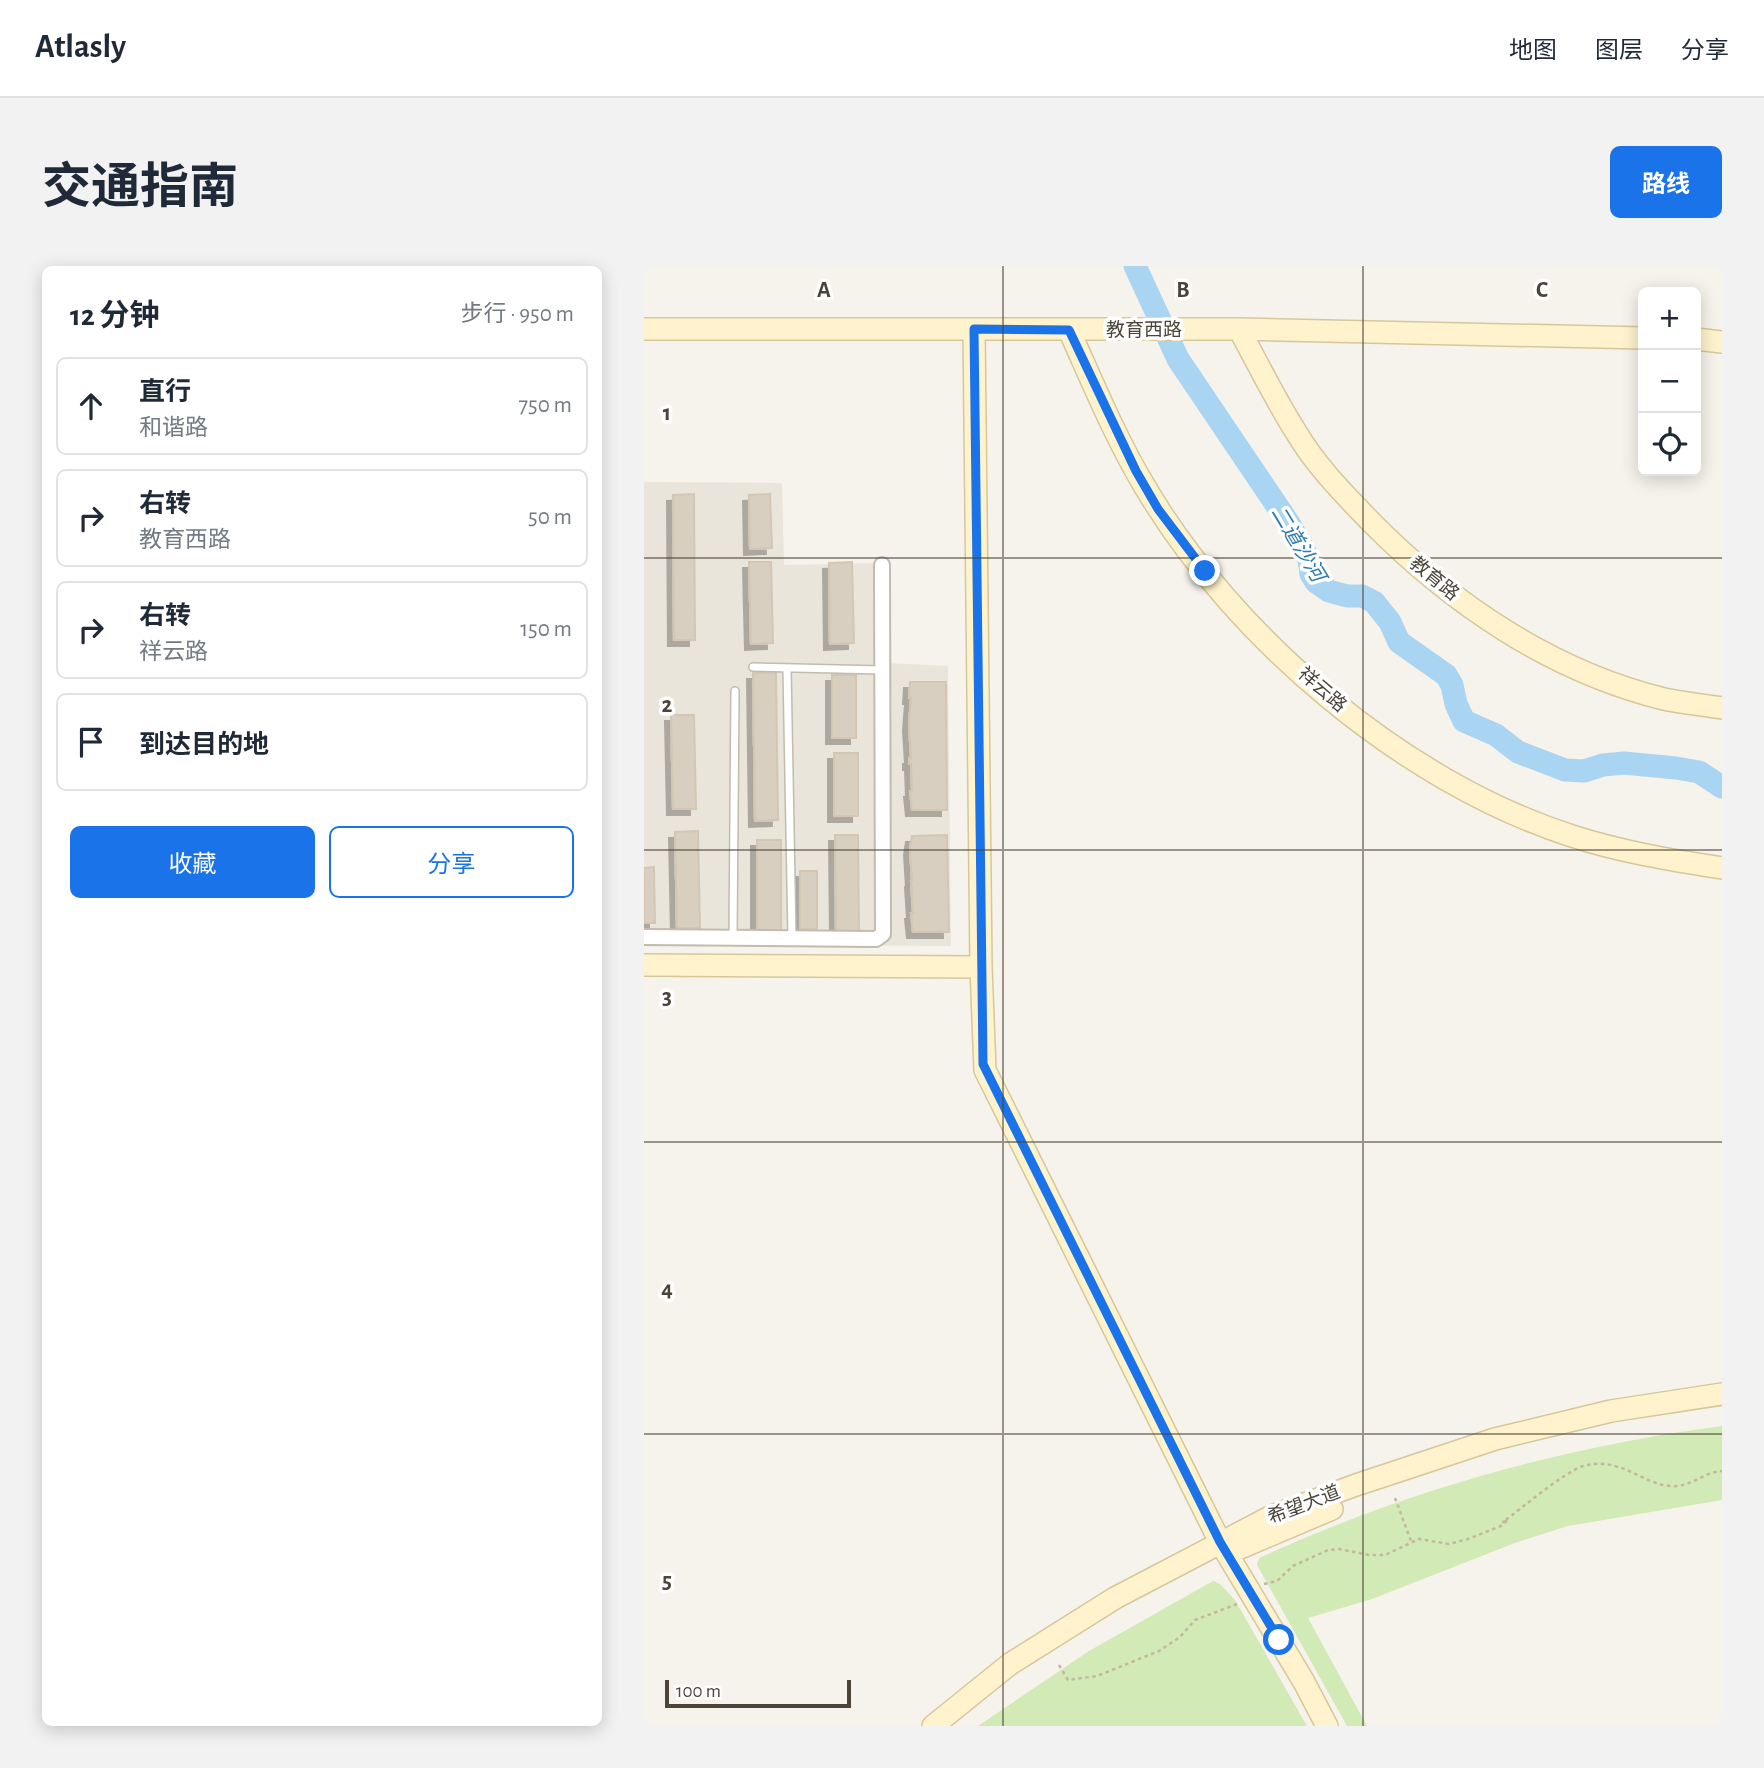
<!DOCTYPE html>
<html lang="zh">
<head>
<meta charset="utf-8">
<style>
	:root { --surface:#fff; --page:#f2f2f3; --text:#1f2937; --muted:#747a83; --line:#e0e1e3; --accent:#1a73e8 }
	body { margin:0; font-family:"Alegreya Sans","Noto Sans SC",sans-serif; background:var(--page); color:var(--text) }
	.controls { position:absolute; right:21px; top:21px; display:grid; overflow:hidden; border-radius:10px; box-shadow:0 4px 18px #0003 }
	.controls button { width:63px; height:63px; display:grid; place-items:center; padding:0; border:0; border-bottom:2px solid var(--line); background:var(--surface); color:var(--text); font:35px sans-serif }
	.scale { position:absolute; left:21px; bottom:18px; width:186px; box-sizing:border-box; padding-left:7px; border:4px solid #4b4439; border-top:0; font-size:19px; line-height:24px; white-space:nowrap; color:#4b4439; -webkit-text-stroke:5px #fff; paint-order:stroke }
	.stop { position:absolute; width:21px; height:21px; margin:-16px; border:5px solid #1a73e8; border-radius:50%; background:#fff }
	.stop.end { background:#1a73e8; border-color:#fff; box-shadow:0 2px 7px #0008 }
	.list { margin:0; padding:0; list-style:none }
	h2 { display:flex; justify-content:space-between; align-items:center; height:91px; margin:0; padding:0 28px; font-size:30px }
	h2 small { font-size:23px; font-weight:400; color:var(--muted) }
	.list li { display:grid; grid-template-columns:46px 1fr auto; gap:21px; align-items:center; box-sizing:border-box; height:98px; margin:0 14px 14px; padding:0 14px; border:2px solid var(--line); border-radius:10px }
	.list b { display:block; font-size:26px; white-space:nowrap }
	.list p { margin:0; font-size:23px; white-space:nowrap; color:var(--muted) }
	.list em { font-size:23px; font-style:normal; color:var(--muted) }
	.actions { display:flex; gap:14px; padding:21px 28px }
	.actions a { flex:1; padding:16px 0; border:2px solid var(--accent); border-radius:10px; text-align:center; font-size:24px; color:var(--accent) }
	.actions .main { background:var(--accent); color:#fff }
	.icon { flex:none; width:38px; height:38px; fill:none; stroke:currentColor; stroke-width:2; stroke-linecap:round; stroke-linejoin:round }
	.map { position:relative; flex:none; width:1078px; height:1460px; overflow:hidden; border-radius:10px }
	header { display:flex; align-items:center; gap:42px; box-sizing:border-box; height:98px; padding:0 35px; background:var(--surface); border-bottom:2px solid var(--line) }
	header strong { font-size:33px }
	nav { display:flex; gap:38px; margin-inline-start:auto; font-size:24px }
	.intro { display:flex; align-items:center; justify-content:space-between; box-sizing:border-box; height:168px; padding:0 42px }
	h1 { margin:0; font-size:49px }
	.button { padding:18px 32px; border-radius:10px; background:var(--accent); color:#fff; font-size:24px; font-weight:700 }
	main { display:flex; gap:42px; padding:0 42px }
	aside { flex:1; background:var(--surface); border-radius:10px; box-shadow:0 4px 18px #0003 }
	.map>svg:first-child { display:block }
</style>
</head>
<body>
<header>
<strong>Atlasly</strong>
<nav><a>地图</a><a>图层</a><a>分享</a></nav>
</header>
<div class="intro"><h1>交通指南</h1><a class="button">路线</a></div>
<main>
<aside>
<h2>12 分钟<small>步行 · 950 m</small></h2>
<ul class="list">
<li><svg class="icon" aria-label="ahead" viewBox="0 0 24 24"><path d="M12 20V5M6 11l6-6 6 6"/></svg><div><b>直行</b><p>和谐路</p></div><em>750 m</em></li>
<li><svg class="icon" aria-label="right" viewBox="0 0 24 24"><path d="M7 20v-9h11M14 6l5 5-5 5"/></svg><div><b>右转</b><p>教育西路</p></div><em>50 m</em></li>
<li><svg class="icon" aria-label="right" viewBox="0 0 24 24"><path d="M7 20v-9h11M14 6l5 5-5 5"/></svg><div><b>右转</b><p>祥云路</p></div><em>150 m</em></li>
<li><svg class="icon" aria-label="arrive" viewBox="0 0 24 24"><path d="M6 21V4h12l-3 4 3 4H6"/></svg><div><b>到达目的地</b></div></li>
</ul>
<div class="actions"><a class="main">收藏</a><a>分享</a></div>
</aside>
<div class="map">
<svg width="1078" height="1460" viewBox="0 0 1078 1460">
	<defs>
		<filter id="shadow"><feDropShadow dx="-6" dy="6" stdDeviation="0" flood-color="#0004"/></filter>
	</defs>
	<rect width="100%" height="100%" fill="#f6f3ec"/>
	<path fill="#eae5da" d="M0,216l138,1 2,82 101,-2 3,100 60,3 3,280 -307,-2z"/>
	<path fill="#d2eab5" d="M1078,1160v74l-154,26 -53,17 -143,56 -64,19 59,108h-20l-90,-161 2,-7c147,-67 303,-111 463,-132z
		M569,1315l7,3 15,16 72,126h-329l111,-75z"/>
	<g fill="none" stroke-linecap="round" stroke-linejoin="round">
		<path stroke="#a9d4f2" stroke-width="23" d="M491,0l43,93 112,166 19,34 2,15 5,8 13,9 18,5h15l12,6 16,20 9,20 47,33 6,10 4,19 8,17 32,14 22,17 47,18 19,1 19,-6 21,-2 52,5 23,4 23,15"/>
	</g>
	<path fill="#d8cfc1" stroke="#d3c7b4" stroke-width="2" filter="url(#shadow)" d="M50,228l1,146h-21l-1,-145z
		M126,228l2,54 -22,1 -1,-54z
		M105,296h22l2,81 -22,1z
		M208,296l2,81 -24,1 -1,-81z
		M109,407h23l2,147 -23,1z
		M188,409h24v63h-24z
		M266,416h36l1,128h-35l-2,-19h2l-1,-27h-2v-6h2l-2,-33 2,-27h-2z
		M27,449h23l2,94h-23z
		M190,487h24v63h-24z
		M54,565l2,97h-23l-2,-96z
		M191,569h23l1,96h-23z
		M303,569l2,97h-36l-2,-19h2l-2,-32h1l-2,-32 2,-13z
		M113,574h24v91h-24z
		M10,601l1,56h-11v-55z
		M156,605h17v58h-17z"/>
	<g fill="none" stroke-linecap="round" stroke-linejoin="round">
		<g stroke="#c2bbae" stroke-width="10">
			<path id="lane" d="M109,401l129,3
				M143,402l5,270
				M89,672l2,-247"/>
		</g>
		<g stroke="#c2bbae" stroke-width="18">
			<path id="street" d="M0,671l232,2 7,-5 -1,-369"/>
		</g>
		<g stroke="#d6c79b" stroke-width="24">
			<path id="secondary" d="M0,63h595l404,9
				M330,63l7,638 4,103 235,472 84,140 23,44
				M595,63c19,35 36,70 57,103 20,34 48,62 75,90 81,82 180,149 293,177 19,4 39,6 58,9
				M425,64c24,53 46,107 76,157 90,152 259,295 427,349 49,16 99,24 150,32
				M1052,73l26,3
				M0,699l337,2
				M589,1285l99,-42
				M289,1460l77,-62 105,-66 157,-82 84,-31 139,-46 116,-28 111,-17"/>
		</g>
		<path stroke="#c4b79f" stroke-width="2.5" stroke-dasharray="3.5 3.5" stroke-linecap="butt" d="M751,1232l16,43
			M620,1318l13,-3 16,-15 35,-16 11,-1 30,6h16l34,-16 30,5 19,-5 33,-13 7,-6 -5,2c19,-14 60,-49 80,-56 11,-3 22,-3 32,0 20,5 36,19 56,20 19,2 32,-14 51,-15
			M415,1399l9,15 29,-4 62,-25 21,-14 15,-17 42,-16"/>
		<use href="#lane" stroke="#fff" stroke-width="7"/>
		<use href="#street" stroke="#fff" stroke-width="14"/>
		<use href="#secondary" stroke="#fff3cd" stroke-width="21"/>
	</g>
	<g fill="none" stroke-linecap="round" stroke-linejoin="round">
		<path stroke="#1a73e8" stroke-width="9" d="M561,305l-47,-62 -22,-38 -67,-141 -95,-1 9,735 237,478 59,98"/>
	</g>
	<path fill="none" stroke="#4b4439" stroke-width="2" stroke-opacity="0.55" d="M359,0v1460M719,0v1460M0,292h1078M0,584h1078M0,876h1078M0,1168h1078"/>
	<g text-anchor="middle" dominant-baseline="central" stroke-width="7" stroke-linejoin="round" paint-order="stroke">
		<g font-size="19" fill="#4b4439" stroke="#fff">
			<text x="500" y="64">教育西路</text>
			<text transform="translate(790 313) rotate(39)">教育路</text>
			<text transform="translate(678 424) rotate(41)">祥云路</text>
			<text transform="translate(660 1239) rotate(-21)">希望大道</text>
		</g>
		<g font-size="21" font-style="italic" fill="#2e7ab2" stroke="#fff">
			<text transform="translate(654 278) rotate(59)">二道沙河</text>
		</g>
	</g>
	<g font-size="23" text-anchor="middle" font-weight="bold" fill="#4b4439" stroke="#fff" stroke-width="7" stroke-linejoin="round" paint-order="stroke">
		<text x="180" y="31">A</text>
		<text x="539" y="31">B</text>
		<text x="898" y="31">C</text>
		<text x="23" y="154">1</text>
		<text x="23" y="446">2</text>
		<text x="23" y="738">3</text>
		<text x="23" y="1030">4</text>
		<text x="23" y="1322">5</text>
	</g>
</svg>
<div class="controls">
<button>+</button>
<button>−</button>
<button><svg class="icon" aria-label="locate" viewBox="0 0 24 24"><circle cx="12" cy="12" r="6"/><path d="M12 2v4M12 18v4M2 12h4M18 12h4"/></svg></button>
</div>
<div class="scale">100 m</div>
<div class="stop" style="left:635px;top:1374px"></div>
<div class="stop end" style="left:561px;top:305px"></div>
</div>
</main>
</body>
</html>
